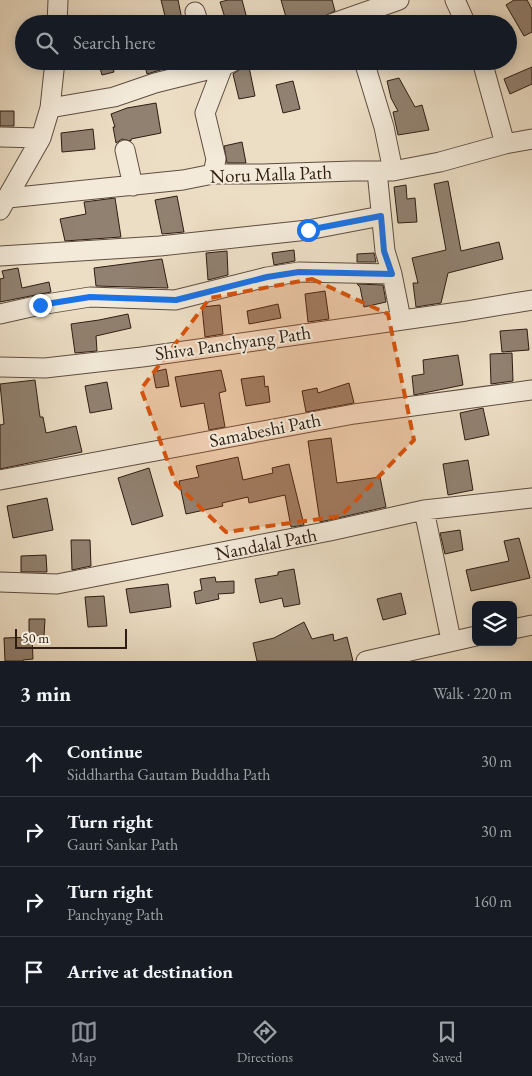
<!DOCTYPE html>
<html lang="en">
<head>
<meta charset="utf-8">
<style>
	:root { --surface:#171b24; --page:#242831; --text:#f1f3f6; --muted:#9ea1a6; --line:#363941; --accent:#8c9099 }
	body { margin:0; font-family:"EB Garamond",serif; background:var(--page); color:var(--text) }
	.controls { position:absolute; right:15px; bottom:15px; display:grid; overflow:hidden; border-radius:8px; box-shadow:0 2px 12px #0003 }
	.controls button { width:45px; height:45px; display:grid; place-items:center; padding:0; border:0; border-bottom:1px solid var(--line); background:var(--surface); color:var(--text); font:25px sans-serif }
	.scale { position:absolute; left:15px; bottom:12px; width:112px; box-sizing:border-box; padding-left:5px; border:2px solid #2f1d13; border-top:0; font-size:14px; line-height:18px; white-space:nowrap; color:#2f1d13; -webkit-text-stroke:4px #f3ead9; paint-order:stroke }
	.stop { position:absolute; width:15px; height:15px; margin:-11px; border:4px solid #1a73e8; border-radius:50%; background:#fff }
	.stop.end { background:#1a73e8; border-color:#fff; box-shadow:0 1px 5px #0008 }
	.list { margin:0; padding:0; list-style:none }
	h2 { display:flex; justify-content:space-between; align-items:center; height:65px; margin:0; padding:0 20px; font-size:21px }
	h2 small { font-size:16px; font-weight:400; color:var(--muted) }
	.list li { display:grid; grid-template-columns:32px 1fr auto; gap:15px; align-items:center; box-sizing:border-box; height:70px; padding:0 20px; border-top:1px solid var(--line) }
	.list b { display:block; font-size:19px; white-space:nowrap }
	.list p { margin:0; font-size:16px; white-space:nowrap; color:var(--muted) }
	.list em { font-size:16px; font-style:normal; color:var(--muted) }
	.icon { flex:none; width:28px; height:28px; fill:none; stroke:currentColor; stroke-width:2; stroke-linecap:round; stroke-linejoin:round }
	.map { position:relative; flex:none; width:532px; height:661px; overflow:hidden }
	.search { position:absolute; background:var(--surface); box-shadow:0 2px 12px #0003; left:15px; right:15px; top:15px; height:55px; display:flex; align-items:center; gap:12px; box-sizing:border-box; padding:0 18px; border-radius:28px; color:var(--muted); font-size:19px }
	.sheet { height:345px; background:var(--surface) }
	nav { display:flex; justify-content:space-around; align-items:center; box-sizing:border-box; height:70px; border-top:1px solid var(--line); background:var(--surface); font-size:14px; color:var(--muted) }
	nav a { display:grid; justify-items:center; gap:2px }
	nav .on { color:var(--accent) }
	.map>svg:first-child { display:block }
</style>
</head>
<body>
<div class="map">
<svg width="532" height="661" viewBox="0 0 532 661">
	<rect width="100%" height="100%" fill="#ecdec5"/>
	<filter id="stains"><feTurbulence type="fractalNoise" baseFrequency=".004" numOctaves="4"/><feColorMatrix values="0 0 0 0 .2 0 0 0 0 .09 0 0 0 0 .02 0 0 0 .5 -.17"/></filter>
	<radialGradient id="worn" r=".72"><stop offset=".6" stop-color="#630" stop-opacity="0"/><stop offset="1" stop-color="#630" stop-opacity=".3"/></radialGradient>
	<path fill="#918170" stroke="#2f1d13" d="M161,0h17l5,24h-16z
		M228,0h14l4,15 -20,6 -6,-19z
		M281,0h51l3,11 -12,6 -13,3 1,2 -8,2h-15z
		M514,0h13l5,9v23l-8,4 -18,-31z
		M98,61h13l3,11 -12,3z
		M144,61h22l1,7 -20,6z
		M249,67l6,29 -16,3 -6,-25 9,-6z
		M532,67v17l-22,10 -6,-15z
		M399,78l16,29 7,-2 7,25 -31,5 -5,-23 5,-1 -7,-13 -4,-17z
		M293,81l7,28 -17,4 -7,-28z
		M156,103l5,30 -30,6v2l-9,-2 -6,4 -3,-16h2l-4,-13 16,-6z
		M0,111h14v15h-14z
		M93,129l2,20 -33,3 -1,-19z
		M242,142l4,21h-19l-3,-17z
		M448,181l13,70 38,-9 4,17 -55,14 -7,30 -25,4 -3,-24h5l-6,-25 34,-8 -12,-66z
		M406,185l1,14 8,-1 2,24 -19,1 -4,-36z
		M177,196l7,36 -22,2 -7,-34z
		M115,198l6,39 -56,4 -5,-22 26,-5 -2,-12z
		M294,250l1,11 -21,4 -2,-12z
		M227,251l1,24 -20,5 -2,-27z
		M374,253l2,9h-19v-8z
		M162,259l6,29 -72,-2 -2,-18z
		M18,268l4,20 27,-6 2,10 -51,10v-23l4,-1 -2,-7z
		M357,284l26,1 3,17 -22,5 -4,-20z
		M325,291l4,28 -21,3 -3,-28z
		M278,304l3,14 -32,6 -2,-13z
		M220,305l3,29 -18,3 -3,-30z
		M128,314l3,14 -35,8 1,15 -22,2 -4,-29 28,-4z
		M527,329l2,21 -27,2 -2,-21z
		M512,353l1,28 -22,3 -1,-30z
		M458,355l5,30 -49,10 -2,-19 12,-2 -1,-14z
		M166,369l3,17 -13,2 -3,-16z
		M221,370l5,21 -7,2 6,34 -16,3 -5,-27 -23,4 -6,-30z
		M264,376l1,11 3,-1 2,16 -24,4 -5,-27z
		M35,380l5,37h3l3,16 30,-7 6,26 -82,17v-44l4,-1 -4,-40z
		M107,382l5,27 -22,4 -5,-27z
		M349,383l5,20 -48,9 -4,-21 15,-3 1,5z
		M483,408l6,27 -24,5 -5,-27z
		M331,438l6,45 43,-6 6,30 -66,15 -12,-81z
		M238,457l5,23 30,-7 -1,-5 17,-4 15,61 -13,2 -6,-32 -36,8 -1,-6 -26,6 1,3 -37,8 -7,-33 20,-4 -3,-11z
		M468,460l5,30 -25,5 -5,-31z
		M149,468l14,48 -31,9 -14,-47z
		M47,498l6,32 -40,8 -6,-32z
		M460,530l3,20 -18,4 -5,-21z
		M519,538l11,40 -59,13 -5,-21 43,-9 -5,-20z
		M71,540h19l1,26 -19,4z
		M46,555l1,17h-26v-16z
		M294,569l6,35 -16,3 -2,-9 -22,5 -5,-24 23,-4v-3z
		M215,577l1,5 18,-1v12l-16,1 1,5 -23,5 -2,-12 8,-2 -2,-11z
		M168,584l3,23 -41,6 -4,-24z
		M401,593l5,21 -23,6 -6,-21z
		M104,596l3,30 -19,1 -3,-30z
		M29,619h16l-1,17h-15z
		M304,622l8,17 21,-5 1,7 13,-4 6,24h-96l-4,-18 21,-5z
		M32,637l1,22 -10,1v1h-18l-1,-23z"/>
	<g fill="none" stroke-linecap="round" stroke-linejoin="round">
		<g stroke="#5e4d40" stroke-width="21">
			<path id="minor" d="M455,0l11,24
				M195,12l4,12
				M57,24l1,-24
				M331,24l68,-24
				M364,61l20,66 9,44
				M482,61l23,83
				M50,108l64,-11 41,-14 68,-17 11,-5
				M0,137l41,1
				M125,150l8,36
				M377,171l8,80 7,23 9,45
				M213,174l3,-15 -11,-46 18,-47
				M8,198l175,-18 30,-6h50l90,-3h40l47,-9 65,-18 27,-5
				M0,210l41,-72 9,-30 5,-47
				M0,256l160,-10 148,-16 73,-14
				M0,314l40,-9 50,-8 85,3 92,-23 32,-5 93,2
				M0,367l45,1 97,-11 324,-46 66,-11
				M0,480l354,-66 178,-24
				M424,510l27,130
				M0,582l57,2 273,-53 94,-21 108,-12
				M513,629l19,-4
				M366,661l110,-25"/>
		</g>
		<use href="#minor" stroke="#f3ead9" stroke-width="19"/>
	</g>
	<g fill="none" stroke-linecap="round" stroke-linejoin="round">
		<path stroke="#1a73e8" stroke-width="6" d="M40,305l50,-8 86,3 91,-23 32,-5 93,2 -8,-23 -3,-35 -73,14"/>
	</g>
	<path fill="#d6530d" fill-opacity="0.2" stroke="#d6530d" stroke-width="4" stroke-dasharray="10 6" stroke-linejoin="round" d="M312,279l76,35 26,126 -73,76 -115,16 -50,-48 -35,-95 69,-91z"/>
	<g text-anchor="middle" dominant-baseline="central" stroke-width="4" stroke-linejoin="round" paint-order="stroke">
		<g font-size="19" fill="#2f1d13" stroke="#f3ead9">
			<text transform="translate(271 174) rotate(-2)">Noru Malla Path</text>
			<text transform="translate(233 343) rotate(-8)">Shiva Panchyang Path</text>
			<text transform="translate(265 430) rotate(-11)">Samabeshi Path</text>
			<text transform="translate(266 544) rotate(-11)">Nandalal Path</text>
		</g>
	</g>
	<rect width="100%" height="100%" filter="url(#stains)"/>
	<rect width="100%" height="100%" fill="url(#worn)"/>
</svg>
<div class="controls">
<button><svg class="icon" aria-label="layers" viewBox="0 0 24 24"><path d="M12 4l9 5-9 5-9-5zM3 14l9 5 9-5"/></svg></button>
</div>
<div class="scale">50 m</div>
<div class="stop" style="left:308px;top:230px"></div>
<div class="stop end" style="left:40px;top:305px"></div>
<div class="search"><svg class="icon" aria-label="search" viewBox="0 0 24 24"><circle cx="10" cy="10" r="6"/><path d="M15 15l6 6"/></svg>Search here</div>
</div>
<section class="sheet">
<h2>3 min<small>Walk · 220 m</small></h2>
<ul class="list">
<li><svg class="icon" aria-label="ahead" viewBox="0 0 24 24"><path d="M12 20V5M6 11l6-6 6 6"/></svg><div><b>Continue</b><p>Siddhartha Gautam Buddha Path</p></div><em>30 m</em></li>
<li><svg class="icon" aria-label="right" viewBox="0 0 24 24"><path d="M7 20v-9h11M14 6l5 5-5 5"/></svg><div><b>Turn right</b><p>Gauri Sankar Path</p></div><em>30 m</em></li>
<li><svg class="icon" aria-label="right" viewBox="0 0 24 24"><path d="M7 20v-9h11M14 6l5 5-5 5"/></svg><div><b>Turn right</b><p>Panchyang Path</p></div><em>160 m</em></li>
<li><svg class="icon" aria-label="arrive" viewBox="0 0 24 24"><path d="M6 21V4h12l-3 4 3 4H6"/></svg><div><b>Arrive at destination</b></div></li>
</ul>
</section>
<nav>
<a class="on"><svg class="icon" aria-label="map" viewBox="0 0 24 24"><path d="M3 6l6-2 6 2 6-2v14l-6 2-6-2-6 2zM9 4v14M15 6v14"/></svg>Map</a>
<a><svg class="icon" aria-label="directions" viewBox="0 0 24 24"><path d="M12 3l9 9-9 9-9-9zM9 14v-3h6M13 9l2 2-2 2"/></svg>Directions</a>
<a><svg class="icon" aria-label="saved" viewBox="0 0 24 24"><path d="M7 4h10v16l-5-4-5 4z"/></svg>Saved</a>
</nav>
</body>
</html>
